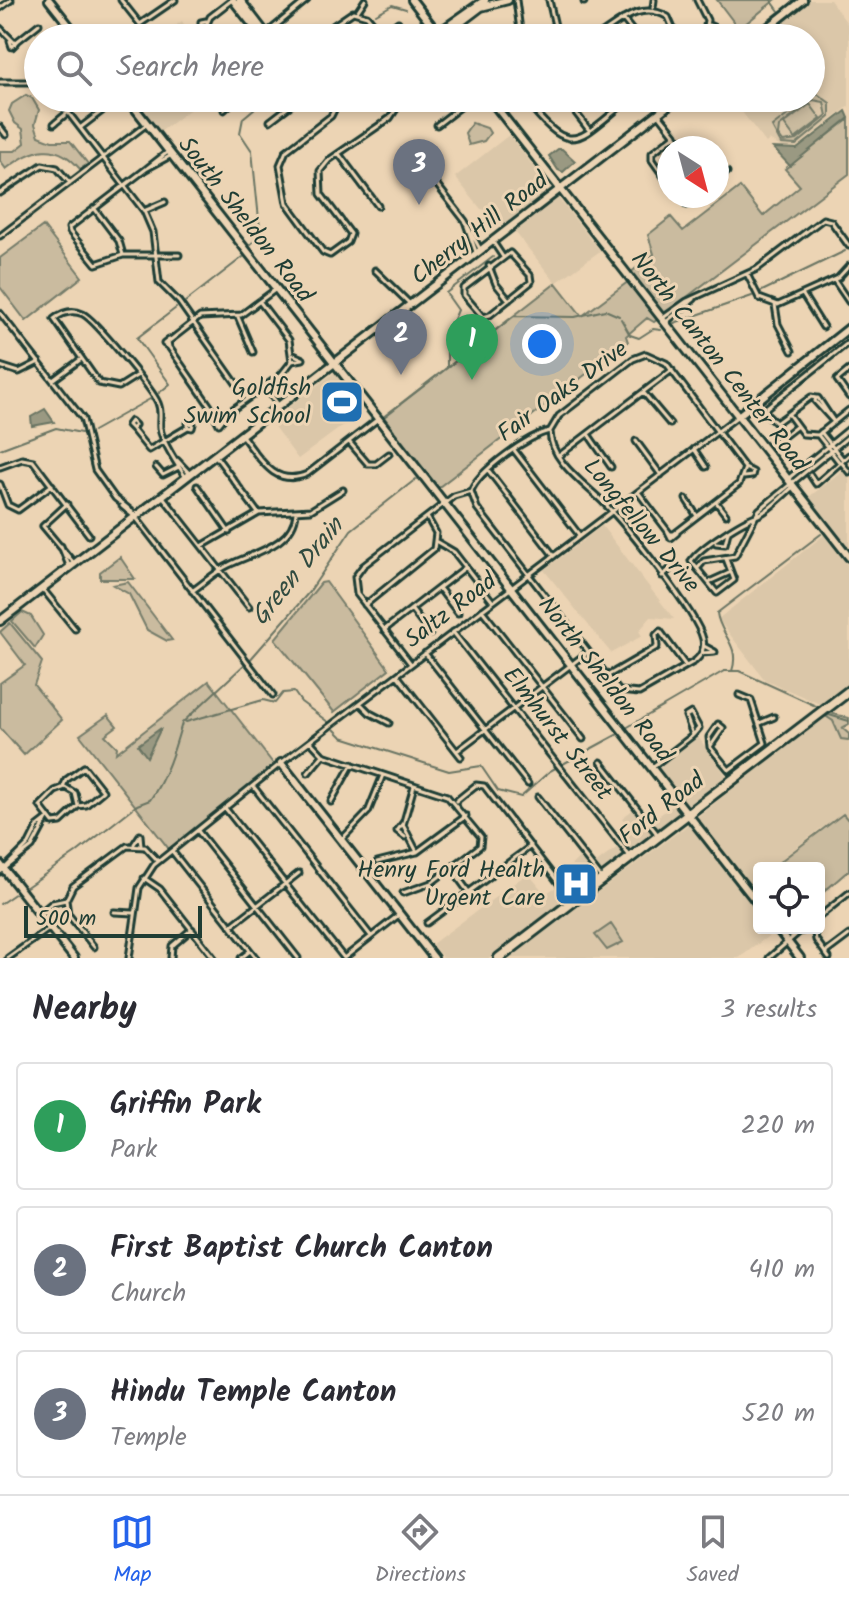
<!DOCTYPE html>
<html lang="en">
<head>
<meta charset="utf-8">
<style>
	:root { --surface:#fff; --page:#f2f2f3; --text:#2b2b33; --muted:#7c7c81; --line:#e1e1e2; --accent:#2563eb }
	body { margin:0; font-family:Kalam,sans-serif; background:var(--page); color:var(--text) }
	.controls { position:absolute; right:24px; bottom:24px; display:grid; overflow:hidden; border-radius:8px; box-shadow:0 4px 12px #0003 }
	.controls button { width:72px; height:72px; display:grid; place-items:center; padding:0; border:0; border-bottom:2px solid var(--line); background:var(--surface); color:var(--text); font:40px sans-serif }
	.compass { position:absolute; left:657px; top:136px; width:72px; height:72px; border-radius:50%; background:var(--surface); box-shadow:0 4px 12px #0003; rotate:144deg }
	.scale { position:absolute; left:24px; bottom:20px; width:178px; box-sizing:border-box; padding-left:8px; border:4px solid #1f3d34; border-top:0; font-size:22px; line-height:28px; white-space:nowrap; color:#1f3d34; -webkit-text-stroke:6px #ecd4b4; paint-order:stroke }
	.you { position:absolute; left:542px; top:344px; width:28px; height:28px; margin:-20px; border:6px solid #fff; border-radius:50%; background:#1a73e8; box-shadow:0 0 0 12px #1a73e833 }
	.badge { display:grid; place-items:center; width:52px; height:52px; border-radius:50%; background:var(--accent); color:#fff; font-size:26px; font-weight:700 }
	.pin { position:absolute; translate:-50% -66px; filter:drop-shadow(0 2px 4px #0008) }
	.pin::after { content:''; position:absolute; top:42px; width:28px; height:24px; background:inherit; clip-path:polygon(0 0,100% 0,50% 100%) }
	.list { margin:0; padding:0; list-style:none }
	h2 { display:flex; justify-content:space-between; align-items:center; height:104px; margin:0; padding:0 32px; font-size:34px }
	h2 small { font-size:26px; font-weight:400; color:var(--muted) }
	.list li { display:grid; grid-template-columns:52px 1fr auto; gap:24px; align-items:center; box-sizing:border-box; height:128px; margin:0 16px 16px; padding:0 16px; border:2px solid var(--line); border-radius:8px }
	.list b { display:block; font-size:30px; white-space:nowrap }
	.list p { margin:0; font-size:26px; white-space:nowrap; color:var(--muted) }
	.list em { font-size:26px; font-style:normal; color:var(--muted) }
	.icon { flex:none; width:44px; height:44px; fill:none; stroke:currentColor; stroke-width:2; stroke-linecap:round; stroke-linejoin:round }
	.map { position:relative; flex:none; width:849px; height:958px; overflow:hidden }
	.search { position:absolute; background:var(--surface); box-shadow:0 4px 12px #0003; left:24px; right:24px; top:24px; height:88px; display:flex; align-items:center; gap:20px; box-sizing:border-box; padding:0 28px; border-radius:44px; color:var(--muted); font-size:30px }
	.sheet { height:536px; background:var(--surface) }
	nav { display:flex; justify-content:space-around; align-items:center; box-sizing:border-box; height:112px; border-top:2px solid var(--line); background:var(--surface); font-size:22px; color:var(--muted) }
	nav a { display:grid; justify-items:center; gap:4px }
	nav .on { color:var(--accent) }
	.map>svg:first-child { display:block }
</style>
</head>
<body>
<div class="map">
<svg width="849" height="958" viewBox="0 0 849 958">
	<rect width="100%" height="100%" fill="#ecd4b4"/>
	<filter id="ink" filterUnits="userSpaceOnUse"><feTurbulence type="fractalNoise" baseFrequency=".0125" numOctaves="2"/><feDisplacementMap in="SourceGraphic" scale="16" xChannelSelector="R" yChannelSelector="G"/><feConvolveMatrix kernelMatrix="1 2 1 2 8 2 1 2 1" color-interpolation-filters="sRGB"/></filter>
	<g filter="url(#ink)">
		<path fill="#dbc7a9" d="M807,0h23l19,26v80l-52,41 -11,3 -17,-10 -3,3 -35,-45h80v-60h-45z
			M182,21l10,17h-33z
			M134,98h71l-45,34z
			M509,135l42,54 -47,36 -10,-13 -13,-3 -26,-32z
			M558,198l42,53 -44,32 -41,-51z
			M335,372l29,38 -66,49 -28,-38z
			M843,470l6,8v69l-40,-50z
			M602,526l72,93 -23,-2 -12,14 3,5 -31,17 -67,-83z
			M824,535l25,32v117l-27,21 -57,-25 -47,-61z
			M826,716l8,5 7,18 8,1v81l-5,-6 -24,14 -44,34 3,5h-20v31l-63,-81z
			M698,737l30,41 -40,30 -31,-39z
			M674,804l8,10 -108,82 -15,-19 26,-25 10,12 28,-21 -6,-8 11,-9 -6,-8 17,-13 13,16z
			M689,824l70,89v15h12l3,4 -35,26h-229z
			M528,873l17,21 11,-7 10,14 -75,57h-48l-11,-14z"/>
		<path fill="#cabb9f" stroke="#747c6a" stroke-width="2" fill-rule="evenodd" d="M717,0h58l-36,29z
			M816,93l14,10v14l-34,28 -15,-1 -9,-17zM813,100l11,2 3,14 -30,24 -14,2 -5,-7 1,-8z
			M26,95l6,3 7,12 -4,14 4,12 13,5h18l18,23 -8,5c-24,-29 -47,-21 -74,0l-6,-8v-10h15l10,-8 -2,-14 -8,-6 -6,-12 3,-7z
			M810,104l11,15 -26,20 -11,-15z
			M849,119v55l-195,148 -7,-4 -21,18 2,6 -193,148 -53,-72 174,-135 26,33 51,-38 -3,-5 24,-19 -6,-19 23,-18 12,14 57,-44 23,29 37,-30 -15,-17z
			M472,123l15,5 3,5 -6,8 -15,4 -4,-12z
			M43,226l39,51 -56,44 -26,-34v-29z
			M120,557l15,22h-35v-7z
			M128,582l44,58 -5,1 -20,-11 -18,-36 -16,-9z
			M326,582l63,87 -55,43 -59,-73 46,-56z
			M22,612l9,4 12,19 -8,13 -23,-27z
			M10,623l32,39 -8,23 28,35 -38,35 -24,-27v-45l25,-18 -25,-33z
			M209,681l66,85 -106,83 -89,-114 28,-20 9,11 -12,9 12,12 -1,6z
			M830,713l19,5v6l-7,4 7,6v6l-8,-1 -8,-18 -6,-4z
			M843,814l6,7v49l-30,26v-28h-25l3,-3 -16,3 -3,-5z
			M611,924l12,18 -16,8 -12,-15z"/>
		<path fill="#9a9982" stroke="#697463" stroke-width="2" d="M846,111l3,7 -59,48 -17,-18 24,1z
			M558,149h4l13,12 -12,11 -5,-2 -9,-14z
			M45,409l9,13 -22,4 -1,-9z
			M161,728l-14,29 -9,-12z"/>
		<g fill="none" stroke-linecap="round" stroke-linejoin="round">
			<path stroke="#697463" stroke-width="2" d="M771,0l8,11
				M376,14l16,-9 14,4
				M346,38l18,-14
				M746,38l32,-25
				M669,99l2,-1
				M250,245l9,-9 1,-7 -8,-78 -12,-18 3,-15 24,-20
				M760,292l85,-41
				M185,302l58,-45
				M621,319l9,16 9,3 14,-9 8,1
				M674,323l78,-27
				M447,367v-31l11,-26 -12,-17 47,-36
				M159,393l11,-9 -33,-46 39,-30
				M394,430l-10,-13 130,-101 61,1 30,-7 14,6
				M93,431l57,-32
				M0,449l56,-21 25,5
				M416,458l8,15
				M249,661l61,-70 41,-61 65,-51
				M732,671c9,-26 -13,-37 -15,-58l104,-79
				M829,715l20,6
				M186,722l77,-22 12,3 8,-10 11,-1 7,10 27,20
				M626,728l98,-57h15l79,36
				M334,729l8,8 107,34 32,-5 17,25 23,6 29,-26 70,-38
				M25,888l51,-35 61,-48 13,-5c17,-24 25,-53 32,-77l64,-60
				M0,904l16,-11"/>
			<g stroke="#1f3d34" stroke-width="9">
				<path id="street" d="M121,0l19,24 35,-24
					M516,0l5,38
					M549,0l6,26 13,12
					M584,0v2
					M697,0l10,20 -3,18
					M0,8l11,-8
					M653,8l1,-8
					M357,12l8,-12
					M623,19l15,19
					M206,21l-5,1v5l5,-1 4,-9 22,-17
					M0,28l15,15 24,-19
					M707,32l11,-3 -9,-4
					M267,33l40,-33
					M315,38l38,-26 14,4 15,18
					M377,38l21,-16
					M501,38l18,-7
					M595,38c24,-15 45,-38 73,-21l9,21
					M10,41l2,6 5,-5
					M0,82h38
					M57,98l87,113 9,21 6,50 20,20 68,97
					M524,98c49,63 52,43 107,0
					M570,98l2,10 17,22
					M338,102l-7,14 -45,35 -6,14 7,38 36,49 7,3 18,-13 3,-8 -30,-40 -1,-23 9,-11 61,-42 6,-9v-11
					M397,103l19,-5
					M224,110l13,-12
					M658,113l27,35
					M658,113l17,21
					M270,121l30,-23
					M54,124l12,-10
					M437,125l35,-27
					M0,127l6,8
					M80,128l26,-20
					M410,150l55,71
					M169,151l-23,18 24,-13
					M339,154l39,52
					M146,169l-77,59 1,4 26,32 27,-9h56
					M717,180l10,-8
					M669,184l-17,-24v-7l23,-18
					M0,193l42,-28 15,3 13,15
					M681,198l6,7 5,-6
					M681,198l15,-2
					M94,208l25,33 4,14
					M144,211l21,-9
					M0,236l147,-112
					M493,242l10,15
					M493,242l10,15
					M476,252l-11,-31 16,30
					M510,253l20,22 1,7 -41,33 -7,2 -19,-22v-7z
					M489,266l7,18 13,16
					M375,270l36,35
					M747,274l12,24 19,7 60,-27 11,-12
					M834,280l15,22
					M803,295l20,32
					M260,302l29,38 3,21 -11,14 -62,44 -50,-72 -1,-5 32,-25 41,-2 35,-26
					M775,305l3,19 14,27
					M0,313l83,106 12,51 20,28 16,13 142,184
					M238,317l15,35
					M663,318l24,-17 70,-32 66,-50 8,2 18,25
					M666,322l28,-23
					M169,347l-5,-3 5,-4
					M292,361l11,-2 -9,-4
					M0,366l19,6 20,-10
					M849,370l-12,10 12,17
					M138,375l-19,12 -20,-4 -45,-64c9,-7 18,-10 29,-5 12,6 70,76 75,89 4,9 1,16 2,25 2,14 17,36 25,48
					M53,380l27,-20
					M265,387l14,19
					M643,392l27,32
					M816,398l-5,-1 -35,26 -11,-11 2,-5 82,-65
					M816,398h2l16,24 -19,-21z
					M789,415l14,19 15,1
					M216,418l3,6 4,-5
					M131,421l4,4 -3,4 -4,-4z
					M188,423l5,1 -1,4 -4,-1z
					M132,429l17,21 39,-23
					M821,432l22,28
					M588,434l23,33
					M818,435l31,-25
					M818,435l22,28
					M243,437c17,22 32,51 64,37l71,-55
					M636,441l25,34
					M350,443l18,21h8l13,-10
					M775,443l22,-17
					M694,449l12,18
					M514,450l66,86
					M215,455l43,58
					M560,455l112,-85
					M177,460l13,14
					M841,462l8,10
					M0,467l22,-8 11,2 56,74
					M156,467l7,8 16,-8
					M488,470l66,86
					M810,475l6,9 33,-29
					M790,477l59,-48
					M0,484l8,21 10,5 34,-25
					M197,486l32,46
					M471,491l6,17 142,183 20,2 56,-32c7,-6 10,-13 8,-22 -6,-26 -78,-115 -99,-136 -19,-19 -54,-42 -54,-72
					M471,491c6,-19 59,-57 79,-60l9,-15 74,-57 13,-5 20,9 79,105 8,4 -1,4 -8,1
					M638,492l32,42h4l65,-50 6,-16
					M164,498l85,109
					M686,499l11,17
					M716,502l10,13
					M67,504l-24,22 30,36
					M122,506l12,10
					M668,532l3,6 6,-5
					M437,542l17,10 39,50
					M716,543l9,1 3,-12
					M61,546l8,20
					M202,546l57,-33 52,-3 32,-20
					M726,559l8,21 -17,13 -26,-32c9,-14 52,-41 67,-46 12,-5 25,-20 36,-29
					M698,568l6,-7 31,-5 24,-46 90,-74
					M662,576l12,-10
					M709,582l20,-9
					M42,588l33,41
					M439,588l19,25
					M192,591c12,-8 24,-20 37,-26 24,-12 65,-20 67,-53
					M365,605l69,-56 2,-16 -9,-16
					M411,609l19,25
					M482,610l101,129
					M384,630l82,-63
					M453,632l176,223
					M425,653l103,131
					M702,653l13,-1 -11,-6
					M411,664l-54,-70 -2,-17 8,-11 91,-70 17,-5
					M397,675l64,82
					M607,676l50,-29 -1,-12 4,-4 26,35
					M360,703l10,10 19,10
					M691,713l8,15 -6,7 -7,-19z
					M760,723l14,-6
					M718,724l5,4 -13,19 -1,-10z
					M310,741l13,14 124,41 34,41 -1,9 -49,37 -28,10
					M710,747l19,23 36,-27 -14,-43 -12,-5
					M457,751l131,-99
					M601,762l57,73
					M651,768l41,-32
					M308,773l15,-18
					M253,786l118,150
					M414,786l-11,39 14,27
					M63,787l3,-7 18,-13 19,24 -17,14 -8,1
					M65,787l10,6 3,13 -17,16 -8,1 -13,-17 15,-15z
					M538,797l64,82
					M456,801l20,-16 8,1 87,113
					M331,802l21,-38
					M225,808l119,150
					M403,823l-6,8 8,6
					M198,831l100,127
					M342,839l26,-27 15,-37
					M134,844l6,-9 1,11
					M172,851l84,107
					M377,862l40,-10 49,-36
					M451,868l19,26
					M4,869l25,-25 9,-18 9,-7
					M0,872l32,-25 15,-28
					M144,878l16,11 54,69
					M66,900l7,-14 54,-40 18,1 12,13
					M66,900l2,14 26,33
					M41,912l11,-9 14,-3
					M114,912l20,1
					M819,917l30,-24
					M427,923l104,-77
					M231,926l68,-53
					M814,928l2,12 13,18
					M825,953l24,-18
					M8,958l42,-30
					M129,958l10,-70 15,-23 131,-105 453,-344
					M171,958l1,-12 20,-17
					M241,958l9,-7
					M344,958l56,-44
					M769,958l30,-26 15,-4"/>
			</g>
			<g stroke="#1f3d34" stroke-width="12">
				<path id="secondary" d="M49,0l30,38
					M233,0l30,38
					M240,0l29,38
					M412,0l27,35
					M431,38l54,-38
					M440,38l41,-31 27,-7
					M755,38l48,-38
					M127,98l632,807
					M329,98l16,5 17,-5
					M489,98l360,459
					M738,416l111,-88
					M0,621l678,-523
					M281,763l153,195
					M0,864l74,94
					M777,928l23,30"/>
			</g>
			<g stroke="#1f3d34" stroke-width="14">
				<path id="primary" d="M499,958l350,-267"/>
			</g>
			<use href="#street" stroke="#ecd4b4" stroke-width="3"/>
			<use href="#secondary" stroke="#ecd4b4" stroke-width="6"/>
			<use href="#primary" stroke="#ecd4b4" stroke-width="8"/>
		</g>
	</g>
	<defs>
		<g id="stadium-square" transform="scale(2.3)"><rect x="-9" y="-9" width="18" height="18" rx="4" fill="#1f6fb2" stroke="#ecd4b4"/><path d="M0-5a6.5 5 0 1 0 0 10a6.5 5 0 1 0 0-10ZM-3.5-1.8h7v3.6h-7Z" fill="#fff"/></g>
		<g id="hospital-square" transform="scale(2.3)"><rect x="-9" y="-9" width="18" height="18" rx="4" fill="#1f6fb2" stroke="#ecd4b4"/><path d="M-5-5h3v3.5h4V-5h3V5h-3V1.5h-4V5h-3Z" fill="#fff"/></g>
	</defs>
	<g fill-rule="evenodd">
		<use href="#stadium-square" x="342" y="402"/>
		<use href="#hospital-square" x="576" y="884"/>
	</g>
	<g text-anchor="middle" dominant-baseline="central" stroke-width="6" stroke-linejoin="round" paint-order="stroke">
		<g font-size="24" fill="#1f3d34" stroke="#ecd4b4">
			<text transform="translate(245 220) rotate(52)">South Sheldon Road</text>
			<text transform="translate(480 229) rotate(-38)">Cherry Hill Road</text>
			<text transform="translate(719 362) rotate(52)">North Canton Center Road</text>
			<text transform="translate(563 392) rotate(-36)">Fair Oaks Drive</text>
			<text transform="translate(641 526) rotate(50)">Longfellow Drive</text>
			<text transform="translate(451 611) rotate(-37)">Saltz Road</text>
			<text transform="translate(605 680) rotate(52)">North Sheldon Road</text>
			<text transform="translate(557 734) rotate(52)">Elmhurst Street</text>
			<text transform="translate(662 809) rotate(-38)">Ford Road</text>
		</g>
		<g font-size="24" fill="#1f3d34" stroke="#ecd4b4" text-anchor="end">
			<text x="311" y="388">Goldfish<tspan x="311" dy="28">Swim School</tspan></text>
			<text x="545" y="870">Henry Ford Health<tspan x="545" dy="28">Urgent Care</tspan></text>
		</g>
		<g font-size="26" font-style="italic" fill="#314b40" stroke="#ecd4b4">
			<text transform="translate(298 572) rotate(-51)">Green Drain</text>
		</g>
	</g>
</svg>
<div class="controls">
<button><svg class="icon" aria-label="locate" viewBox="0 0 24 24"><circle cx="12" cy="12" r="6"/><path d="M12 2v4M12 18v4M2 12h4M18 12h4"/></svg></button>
</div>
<svg class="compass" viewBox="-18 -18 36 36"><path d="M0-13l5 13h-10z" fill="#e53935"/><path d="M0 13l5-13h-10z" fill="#7c7c81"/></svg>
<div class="scale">500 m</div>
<div class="you"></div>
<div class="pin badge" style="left:472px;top:380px;background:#2e9e5b">1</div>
<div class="pin badge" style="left:401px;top:375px;background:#6b7280">2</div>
<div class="pin badge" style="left:419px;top:205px;background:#6b7280">3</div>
<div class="search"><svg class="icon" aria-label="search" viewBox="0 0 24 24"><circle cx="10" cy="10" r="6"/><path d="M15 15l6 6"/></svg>Search here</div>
</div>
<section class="sheet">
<h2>Nearby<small>3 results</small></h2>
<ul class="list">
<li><span class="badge" style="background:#2e9e5b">1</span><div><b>Griffin Park</b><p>Park</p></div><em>220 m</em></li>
<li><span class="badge" style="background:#6b7280">2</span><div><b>First Baptist Church Canton</b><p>Church</p></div><em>410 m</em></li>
<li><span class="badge" style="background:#6b7280">3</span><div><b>Hindu Temple Canton</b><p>Temple</p></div><em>520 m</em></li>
</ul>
</section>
<nav>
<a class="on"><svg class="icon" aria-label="map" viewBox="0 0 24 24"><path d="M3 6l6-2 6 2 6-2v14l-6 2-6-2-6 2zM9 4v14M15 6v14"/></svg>Map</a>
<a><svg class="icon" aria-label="directions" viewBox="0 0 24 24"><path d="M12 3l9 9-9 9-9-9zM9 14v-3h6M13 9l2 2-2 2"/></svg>Directions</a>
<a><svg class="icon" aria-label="saved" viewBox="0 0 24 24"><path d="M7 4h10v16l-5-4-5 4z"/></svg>Saved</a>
</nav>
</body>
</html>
